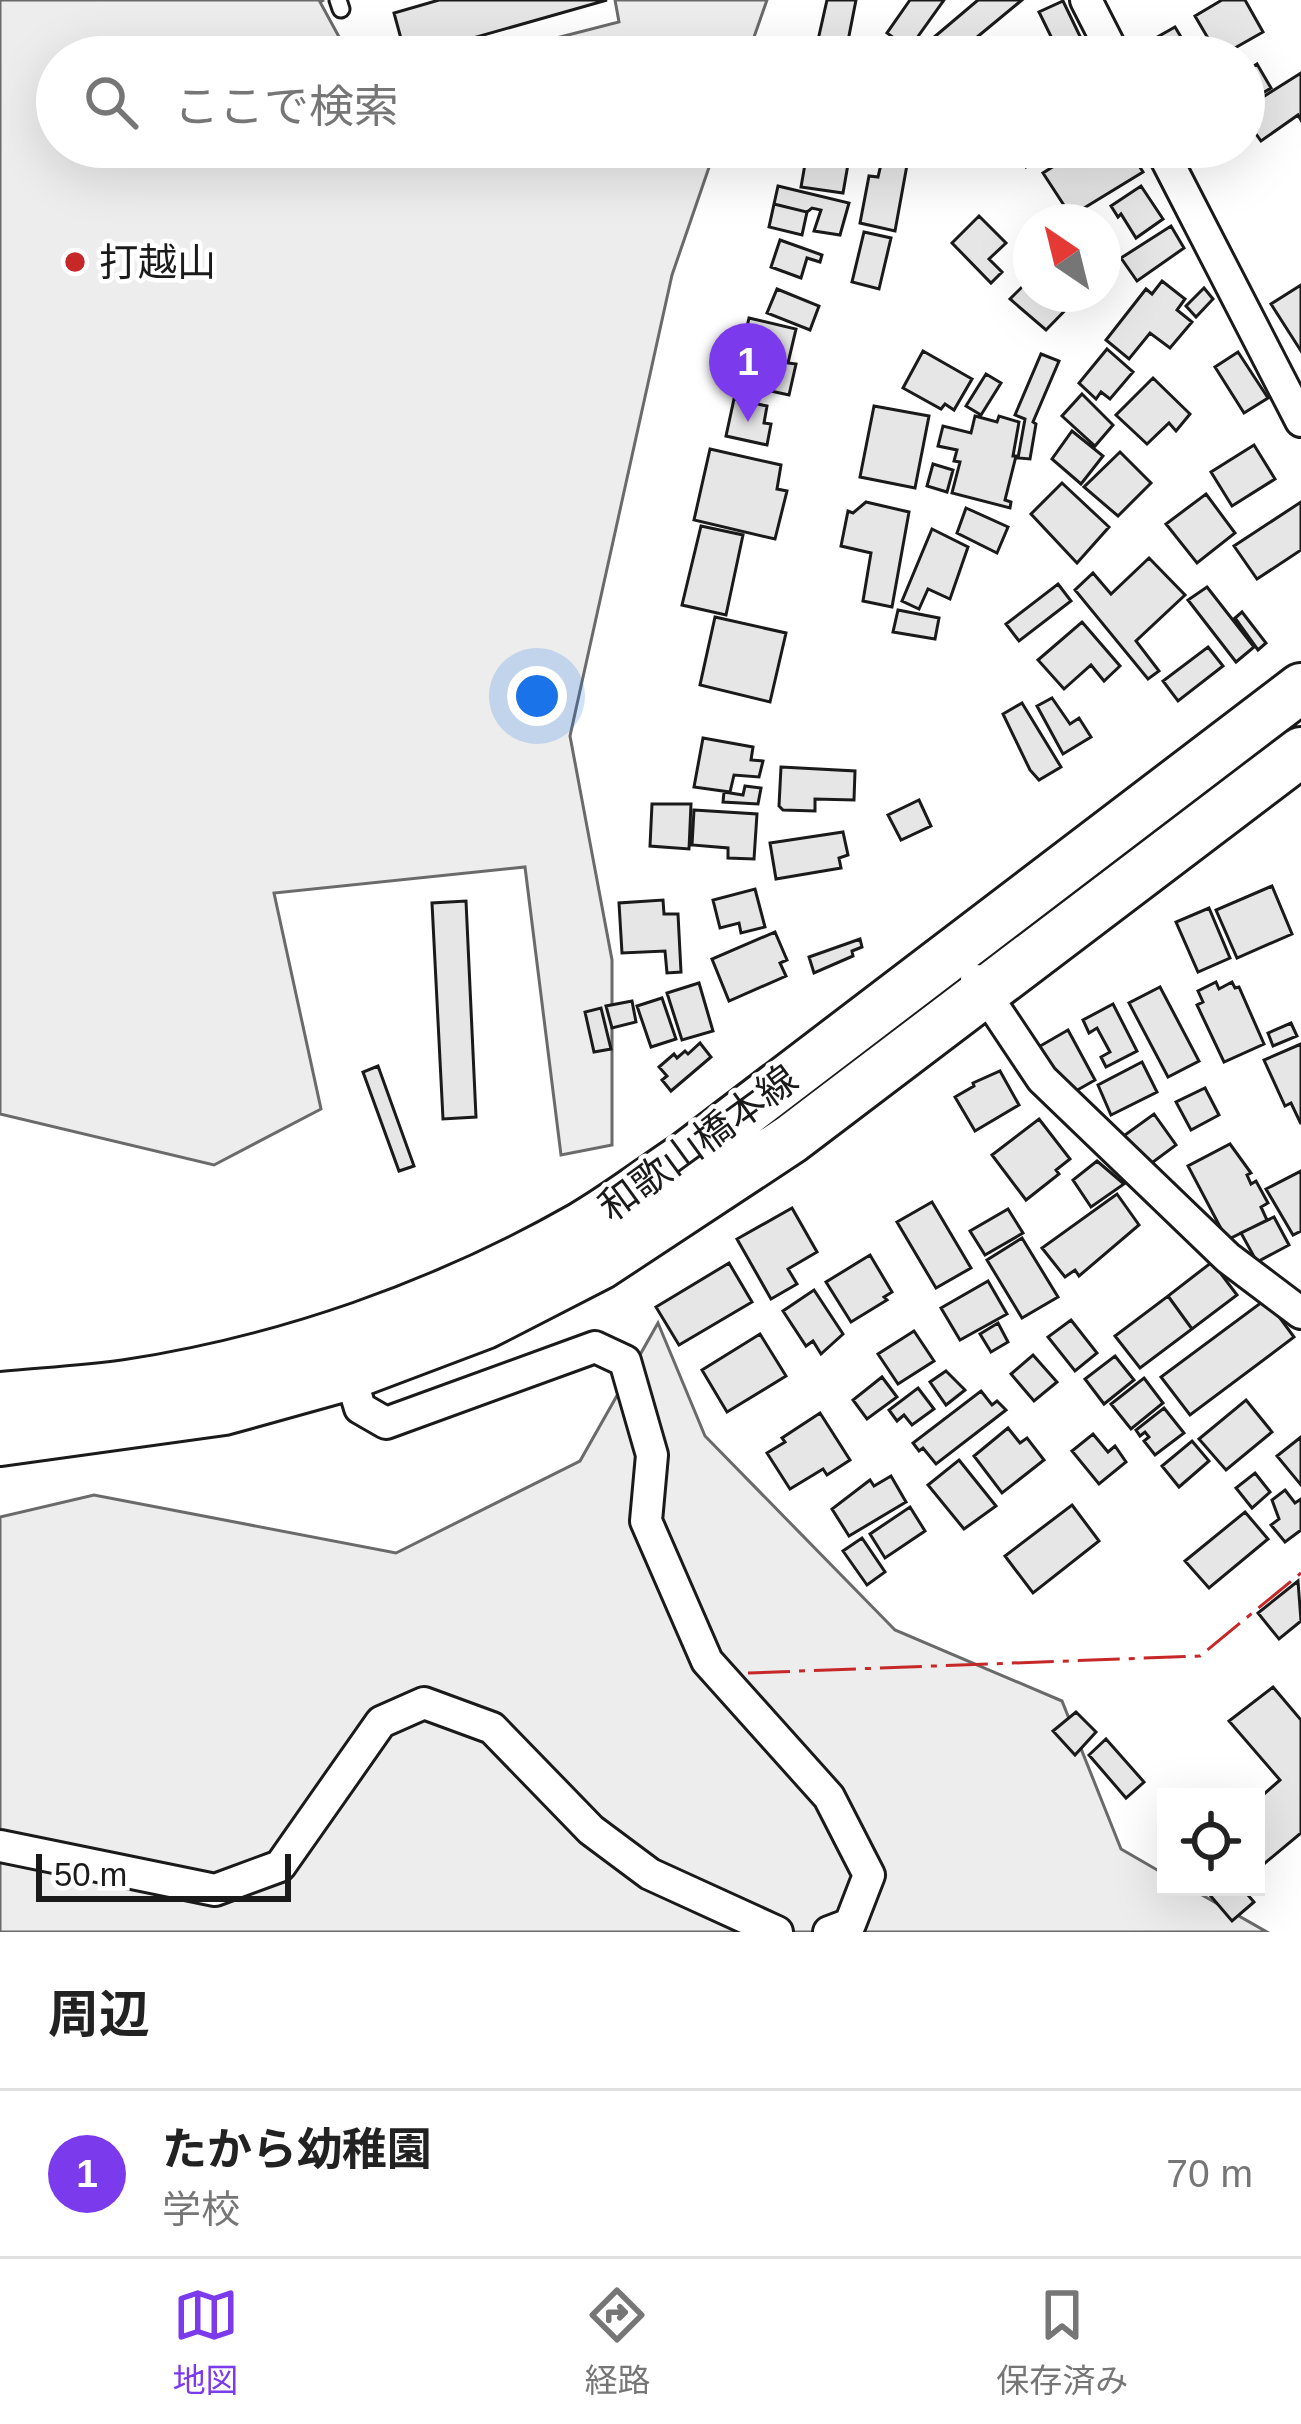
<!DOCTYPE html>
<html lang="ja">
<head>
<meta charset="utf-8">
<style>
	:root { --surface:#fff; --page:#f6f6f6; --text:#222; --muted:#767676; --line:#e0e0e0; --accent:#7c3aed }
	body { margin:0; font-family:Helvetica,"Noto Sans JP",sans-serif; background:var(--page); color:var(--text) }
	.controls { position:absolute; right:36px; bottom:36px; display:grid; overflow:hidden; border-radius:0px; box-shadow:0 12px 48px #0002 }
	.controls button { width:108px; height:108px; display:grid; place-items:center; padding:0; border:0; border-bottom:3px solid var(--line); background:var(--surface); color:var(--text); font:60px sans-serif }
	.compass { position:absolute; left:1013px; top:204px; width:108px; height:108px; border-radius:50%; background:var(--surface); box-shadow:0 12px 48px #0002; rotate:325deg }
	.scale { position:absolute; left:36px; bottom:30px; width:255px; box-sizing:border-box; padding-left:12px; border:6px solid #1a1a1a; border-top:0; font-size:33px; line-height:42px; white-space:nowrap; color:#1a1a1a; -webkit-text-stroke:9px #fff; paint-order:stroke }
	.you { position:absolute; left:537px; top:696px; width:42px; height:42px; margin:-30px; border:9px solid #fff; border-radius:50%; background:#1a73e8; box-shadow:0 0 0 18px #1a73e833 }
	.badge { display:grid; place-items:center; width:78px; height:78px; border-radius:50%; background:var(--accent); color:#fff; font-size:39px; font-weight:700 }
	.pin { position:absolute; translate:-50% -99px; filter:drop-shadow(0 3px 6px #0008) }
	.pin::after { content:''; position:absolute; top:63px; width:42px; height:36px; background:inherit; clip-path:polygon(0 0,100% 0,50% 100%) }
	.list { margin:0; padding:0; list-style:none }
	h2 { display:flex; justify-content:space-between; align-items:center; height:156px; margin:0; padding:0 48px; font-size:51px }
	h2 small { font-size:39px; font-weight:400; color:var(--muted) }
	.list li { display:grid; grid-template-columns:78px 1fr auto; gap:36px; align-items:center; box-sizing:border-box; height:168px; padding:0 48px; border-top:3px solid var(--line) }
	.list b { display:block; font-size:45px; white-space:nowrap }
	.list p { margin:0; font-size:39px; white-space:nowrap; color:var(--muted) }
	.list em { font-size:39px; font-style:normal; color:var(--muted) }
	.icon { flex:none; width:66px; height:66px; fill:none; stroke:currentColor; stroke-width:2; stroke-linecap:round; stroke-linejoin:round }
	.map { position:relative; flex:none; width:1301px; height:1932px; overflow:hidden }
	.search { position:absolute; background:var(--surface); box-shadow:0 12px 48px #0002; left:36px; right:36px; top:36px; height:132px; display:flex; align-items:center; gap:30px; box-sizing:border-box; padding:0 42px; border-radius:66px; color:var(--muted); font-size:45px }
	.sheet { height:324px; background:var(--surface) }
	nav { display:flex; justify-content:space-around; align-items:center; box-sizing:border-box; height:168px; border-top:3px solid var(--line); background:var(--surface); font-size:33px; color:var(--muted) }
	nav a { display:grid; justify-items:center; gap:6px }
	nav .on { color:var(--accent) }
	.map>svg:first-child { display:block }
</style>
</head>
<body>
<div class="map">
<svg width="1301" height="1932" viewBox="0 0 1301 1932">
	<rect width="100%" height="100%" fill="#fff"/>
	<path fill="#ededed" stroke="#6a6a6a" stroke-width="3" d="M0,0h324l-4,2 30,55h-293v90h659l-44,128 -102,461 42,224v185l-51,10 -36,-288 -251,26 47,216 -107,56 -214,-51z
		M615,0h152l-20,57h-265l137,-35z
		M658,1323l47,113 190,194 167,71 59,148 45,26v12h22l79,45h-1267v-415l94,-22 302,58 184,-92z"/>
	<path fill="#e6e6e6" stroke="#1a1a1a" stroke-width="3" d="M439,0h168l-201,57 -12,-44z
		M827,0h29l-9,46 -29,-6z
		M910,0h34l-35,49 -22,-16z
		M978,0h44l-69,57h-16l-11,-13z
		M1222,0h23l18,32 -44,25 -24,-41z
		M1063,1l27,56h-29l-22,-45z
		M1175,27l18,30h-49l-6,-9z
		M1257,64l14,24 -27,16v-31z
		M1301,73v47l-3,-5 -37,26 -17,-24v-8z
		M808,147h43l-8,46 -42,-6z
		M1013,147h44l-31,20z
		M1084,147h43l16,25 -72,44 -28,-43z
		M882,160l25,5 -12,66 -35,-8 9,-47 9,1z
		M778,186l71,17 -9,32 -26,-4 7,-21 -9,-2 -5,4 -5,23 -33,-8z
		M1141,186l22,33 -27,19 -15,-24 -3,3 -7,-11z
		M774,204l33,8 -5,23 -33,-8z
		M979,216l27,27 -17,16 13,13 -11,11 -39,-40z
		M1171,226l13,22 -47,33 -16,-23z
		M864,232l27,6 -12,51 -27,-7z
		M780,240l42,15 -2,7 -13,-4 -6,20 -30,-11z
		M1031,278v16h50l-35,36 -36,-31z
		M1162,281l23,18 -8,11 15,12 -22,26 -20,-15 -21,26 -23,-19 40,-51 6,5z
		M1301,285v66l-30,-47z
		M1204,288l9,11 -17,18 -10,-11z
		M777,289l42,17 -9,24 -43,-17z
		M749,318l47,11 -8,34 8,1 -7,31 -55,-12z
		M1107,349l26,23 -23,27 -9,-7 -5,7 -17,-16z
		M923,351l49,28 -18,31 -9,-6 -4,5 -38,-21z
		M1238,352l30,46 -24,15 -29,-46z
		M1041,354l18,7 -26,61 3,2 -6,35 -12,-1 7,-39 -10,-4z
		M986,374l15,9 -20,32 -15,-9z
		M1153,378l37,36 -14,17 -7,-8 -22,21 -31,-29z
		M1082,394l31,31 -18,21 -33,-30z
		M734,399l33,7 -3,17 7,1 -4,21 -41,-9z
		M874,406l55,10 -14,72 -55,-11z
		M975,416l22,6 2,-6 20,6 -6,34h3l-11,44 6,2 -1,6 -58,-15 8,-31 -6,-1 3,-11 -19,-4 5,-20 28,7z
		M1072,431l31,25 -22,28 -29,-25z
		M1254,445l21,34 -43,27 -21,-34z
		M710,449l71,16 -4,24 10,2 -12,48 -81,-19z
		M1120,452l31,31 -33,33 -34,-29z
		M933,464l20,6 -6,22 -20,-6z
		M1062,483l47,44 -32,36 -46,-49z
		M1206,494l29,39 -38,30 -31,-39z
		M866,502l43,10 -17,95 -29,-6 8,-48 -30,-7 7,-35 5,2z
		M1301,502v48l-44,29 -23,-33z
		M966,508l42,19 -11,26 -40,-20z
		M701,526l42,9 -17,80 -44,-10z
		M932,529l36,18 -18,52 -22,-10 -9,20 -17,-8z
		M1149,558l36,37 -49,46 23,30 -11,8 -73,-89 18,-17 18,21z
		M1058,584l13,17 -52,40 -13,-17z
		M1207,587l47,60 -18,15 -48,-62z
		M898,610l41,8 -4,21 -42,-7z
		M1242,612l24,31 -8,7 -23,-32z
		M715,617l71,16 -16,69 -70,-17z
		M1082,622l38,44 -16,15 -13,-16 -27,24 -26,-29z
		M1208,647l15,19 -45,35 -15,-20z
		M1052,698l18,26 9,-6 12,19 -28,17 -26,-48z
		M1022,703l39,64 -22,13 -9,-10 -27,-56z
		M703,738l50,9 -2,13 12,1 -4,16 -25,-2 -4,17 -36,-5z
		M781,767l74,4 -1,29 -39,-1v12l-32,-1 -4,-4z
		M745,786l16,2 -3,16 -35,-2 1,-10 19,3z
		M919,800l12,26 -30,14 -13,-25z
		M652,804h39l-2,45 -39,-3z
		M694,810l63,4 -3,45 -26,-1v-10l-36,-3z
		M843,832l5,23 -9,3 2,10 -65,11 -6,-36z
		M1272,886l20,48 -55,24 -21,-48z
		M755,889l10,38 -24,6 -2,-10 -19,5 -7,-28z
		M663,900l1,14h14l3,58 -14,1 -2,-22 -43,2 -3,-50z
		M466,901l10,216 -33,2 -11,-216z
		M1209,908l21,50 -32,14 -22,-50z
		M775,932l12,28 -7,3 6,13 -57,25 -17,-42z
		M860,939l2,8 -10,4 1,5 -39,17 -5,-16z
		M1216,982l3,7 13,-7 3,6 4,-1 25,57 -40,18 -27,-57 6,-3 -5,-11z
		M699,983l14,48 -31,9 -15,-47z
		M1160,987l39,74 -31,16 -39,-74z
		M662,998l14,41 -25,8 -14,-41z
		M632,1001l4,21 -24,6 -6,-22z
		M1113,1004l24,47 -31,16 -5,-10 9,-5 -13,-24 -8,5 -6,-13z
		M601,1008l10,41 -17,3 -9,-40z
		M1291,1023l6,13 -24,10 -5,-13z
		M1068,1030l27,50 -35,20 -25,-51z
		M700,1043l11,14 -40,34 -9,-11 5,-4 -8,-9 15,-13 3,4 8,-7 3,3z
		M1301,1044v80l-10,-21 -6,3 -21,-46z
		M1142,1062l15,30 -46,23 -13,-30z
		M378,1066l36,100 -15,5 -36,-99z
		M1000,1071l19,34 -44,26 -20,-34 19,-11 -1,-3z
		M1205,1088l14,27 -28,15 -15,-28z
		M1154,1114l22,31 -35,26 -23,-31z
		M1039,1119l31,40 -14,11 3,4 -33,26 -34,-45z
		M1230,1144l21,29 -4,2 4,9 5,-3 12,22 -7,4 6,13 -40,20 -39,-74z
		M1097,1161l27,23 -33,23 -18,-27z
		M1301,1171v60l-8,4 -27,-46z
		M1117,1194l22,31 -60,51 -4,-6 -10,7 -23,-29z
		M932,1202l39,66 -35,20 -39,-66z
		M792,1208l25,44 -29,17 9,15 -26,15 -34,-60z
		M1008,1209l15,24 -38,22 -15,-24z
		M1274,1217l15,28 -32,17 -16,-29z
		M1022,1238l36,59 -36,21 -35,-58z
		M870,1255l22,37 -8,5 3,3 -36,22 -25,-40z
		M1212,1262l25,33 -45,34 -24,-33z
		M729,1263l23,39 -73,43 -23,-38z
		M988,1281l19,33 -47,26 -19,-32z
		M814,1290l29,44 -22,20 -8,-13 -7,5 -23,-35z
		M1168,1296l24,33 -52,39 -25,-32z
		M1266,1299l28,38 -104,78 -29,-38z
		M1071,1320l26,33 -22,18 -27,-34z
		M998,1323l10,19 -17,10 -11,-18z
		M914,1331l20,30 -36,23 -20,-30z
		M760,1334l26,42 -59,36 -25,-42z
		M1033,1355l24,27 -23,19 -23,-27z
		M1115,1356l19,24 -30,24 -19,-25z
		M946,1371l19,19 -19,15 -16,-23z
		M882,1377l15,20 -30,22 -14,-19z
		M1144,1378l19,25 -32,26 -20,-25z
		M918,1388l16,21 -22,16 -8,-10 -7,6 -8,-11z
		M981,1391l11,14 5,-4 9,9 -70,54 -13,-16 -4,3 -6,-8z
		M1246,1400l26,32 -46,38 -27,-31z
		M1164,1408l20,25 -29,22 -11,-14 5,-4 -4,-5 -5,4 -4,-6z
		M820,1413l30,47 -23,15 -4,-6 -33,20 -23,-36 18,-11 -3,-4z
		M1008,1428l12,15 7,-5 17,22 -42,33 -28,-37z
		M1093,1434l15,18 7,-6 11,16 -27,22 -27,-33z
		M1301,1437v48l-24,-29z
		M1192,1441l17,20 -30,26 -17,-21z
		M959,1460l37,46 -32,23 -36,-44z
		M1255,1473l15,19 -18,16 -16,-20z
		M891,1476l15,26 -57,34 -17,-27 38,-29 4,6z
		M1285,1490l10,13 6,-4v31l-16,12 -14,-17 8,-6 -7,-19z
		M1072,1505l27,36 -66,52 -28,-37z
		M910,1507l15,24 -40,27 -15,-24z
		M1245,1512l23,27 -59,49 -24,-27z
		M862,1538l23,34 -18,13 -24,-34z
		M1298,1581l3,40 -22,18 -21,-26z
		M1273,1687l28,33v113l-42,35 -3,-4v-63l24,-21 -51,-59z
		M1076,1712l20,20 -21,23 -22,-24z
		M1106,1739l38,43 -18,16 -37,-43z
		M1203,1887h38l13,15 -22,19z"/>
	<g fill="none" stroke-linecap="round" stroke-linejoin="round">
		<g stroke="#1a1a1a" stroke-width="21">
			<path id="lane" d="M338,0l3,9"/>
		</g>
		<g stroke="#1a1a1a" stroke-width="36">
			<path id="street" d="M1086,0l29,57
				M1160,147l141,274
				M976,980l66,99 186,179 73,55
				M350,1375l10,33 26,15 209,-76 30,14 27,94 -6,66 61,140 122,136 40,78 -19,49 -21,8
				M0,1846l215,44 65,-24 101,-144 43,-19 68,25 99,102 59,44 127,58"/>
		</g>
		<g stroke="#1a1a1a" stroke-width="54">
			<path id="primary" d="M0,1397c42,-4 85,-6 127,-12 158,-24 315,-79 454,-158 36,-21 71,-48 106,-71l614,-468
				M0,1441l224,-31 126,-35 135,-51 115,-59 191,-126 510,-387"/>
		</g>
		<use href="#lane" stroke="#fff" stroke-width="15"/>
		<use href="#street" stroke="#fff" stroke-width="30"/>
		<use href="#primary" stroke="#fff" stroke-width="48"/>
		<path stroke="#c62828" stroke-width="3" stroke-dasharray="42 9 6 9" stroke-linecap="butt" d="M748,1673l452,-17 101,-83"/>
	</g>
	<circle fill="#c62828" stroke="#fff" stroke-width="4.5" cx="75" cy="262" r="12"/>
	<g text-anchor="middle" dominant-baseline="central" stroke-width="9" stroke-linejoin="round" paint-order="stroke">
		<g font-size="39" fill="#1a1a1a" stroke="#fff" text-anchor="start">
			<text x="99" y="262">打越山</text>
		</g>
		<g font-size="39" fill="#1a1a1a" stroke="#fff">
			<text transform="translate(698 1143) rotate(-36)">和歌山橋本線</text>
		</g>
	</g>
</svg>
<div class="controls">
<button><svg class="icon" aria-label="locate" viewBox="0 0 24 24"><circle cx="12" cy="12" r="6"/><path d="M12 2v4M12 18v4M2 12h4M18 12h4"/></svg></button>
</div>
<svg class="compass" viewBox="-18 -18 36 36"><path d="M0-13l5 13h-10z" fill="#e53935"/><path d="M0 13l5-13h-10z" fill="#767676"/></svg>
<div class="scale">50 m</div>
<div class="you"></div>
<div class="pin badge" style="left:748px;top:422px">1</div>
<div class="search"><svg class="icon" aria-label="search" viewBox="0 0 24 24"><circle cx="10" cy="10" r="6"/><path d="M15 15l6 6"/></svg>ここで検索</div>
</div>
<section class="sheet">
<h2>周辺<small></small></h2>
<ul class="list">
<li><span class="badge">1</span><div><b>たから幼稚園</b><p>学校</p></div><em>70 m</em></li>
</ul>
</section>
<nav>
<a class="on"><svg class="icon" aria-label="map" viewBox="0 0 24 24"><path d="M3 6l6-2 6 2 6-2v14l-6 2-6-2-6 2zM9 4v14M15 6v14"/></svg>地図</a>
<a><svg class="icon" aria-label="directions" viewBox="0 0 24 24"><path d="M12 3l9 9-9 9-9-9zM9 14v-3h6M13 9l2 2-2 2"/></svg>経路</a>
<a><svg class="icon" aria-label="saved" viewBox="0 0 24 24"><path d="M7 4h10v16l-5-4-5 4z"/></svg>保存済み</a>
</nav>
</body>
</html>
